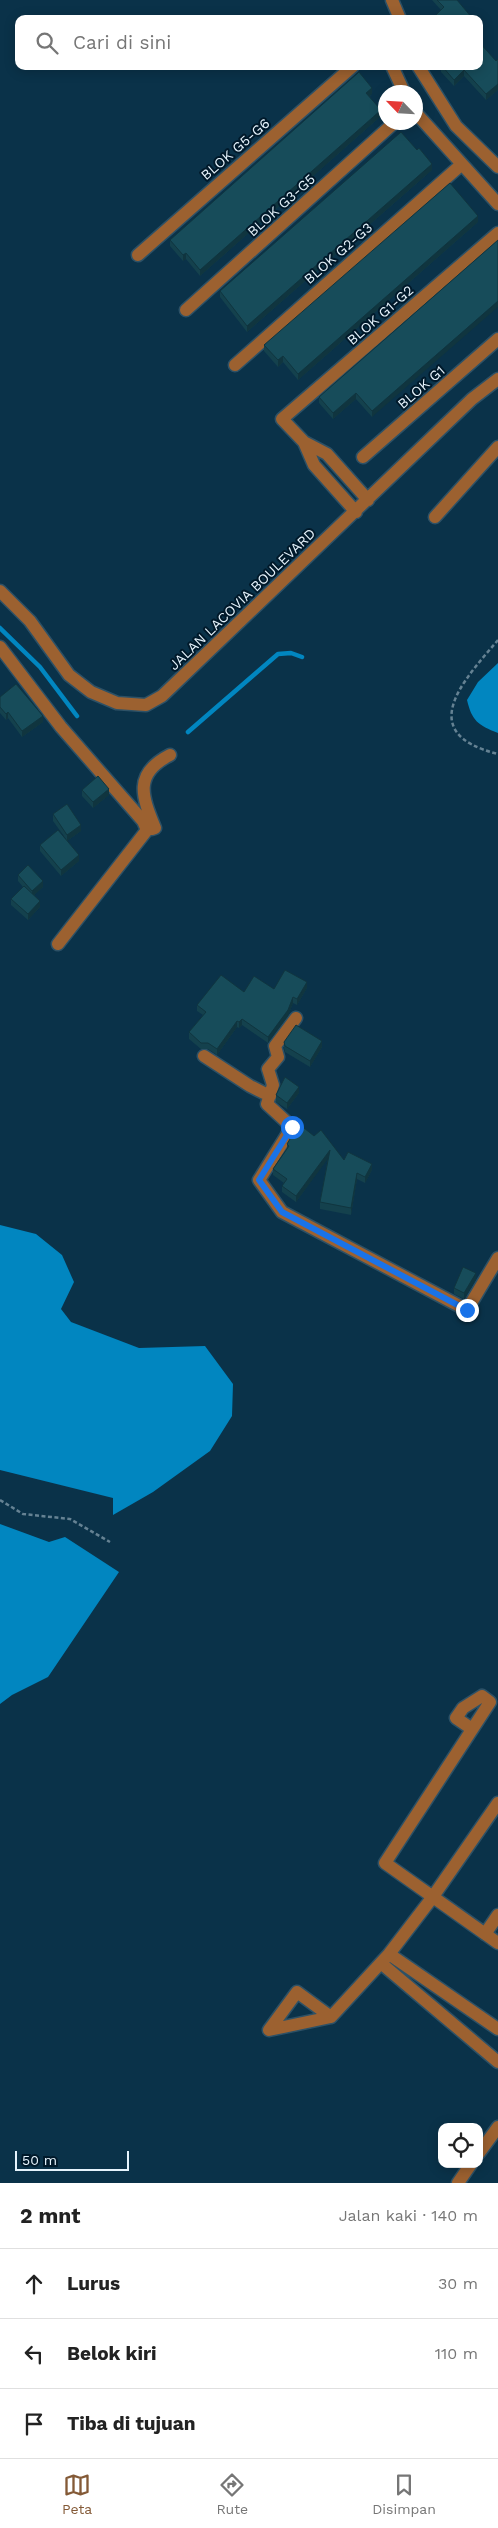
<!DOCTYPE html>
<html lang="id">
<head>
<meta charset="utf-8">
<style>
	:root { --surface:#fff; --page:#f6f6f6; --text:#222; --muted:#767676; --line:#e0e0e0; --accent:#845a37 }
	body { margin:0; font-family:"Work Sans",sans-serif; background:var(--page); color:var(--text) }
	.controls { position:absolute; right:15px; bottom:15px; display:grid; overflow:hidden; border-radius:10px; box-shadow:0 2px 12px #0003 }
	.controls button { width:45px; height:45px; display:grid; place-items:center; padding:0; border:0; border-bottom:1px solid var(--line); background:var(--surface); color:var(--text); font:25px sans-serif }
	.compass { position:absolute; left:378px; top:85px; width:45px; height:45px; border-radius:50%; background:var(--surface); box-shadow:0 2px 12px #0003; rotate:295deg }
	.scale { position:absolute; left:15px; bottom:12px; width:114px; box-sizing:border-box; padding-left:5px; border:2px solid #e5f3fc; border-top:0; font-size:14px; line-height:18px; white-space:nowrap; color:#e5f3fc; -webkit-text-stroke:4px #00192a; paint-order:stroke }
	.stop { position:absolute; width:15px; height:15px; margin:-11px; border:4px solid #1a73e8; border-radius:50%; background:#fff }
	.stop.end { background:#1a73e8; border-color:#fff; box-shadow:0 1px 5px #0008 }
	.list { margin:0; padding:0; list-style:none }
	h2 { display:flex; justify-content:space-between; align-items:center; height:65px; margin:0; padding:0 20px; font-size:21px }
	h2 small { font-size:16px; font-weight:400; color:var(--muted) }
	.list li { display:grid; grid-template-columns:32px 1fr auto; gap:15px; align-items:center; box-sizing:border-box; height:70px; padding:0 20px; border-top:1px solid var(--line) }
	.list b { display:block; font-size:19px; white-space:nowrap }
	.list em { font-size:16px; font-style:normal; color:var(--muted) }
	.icon { flex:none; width:28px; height:28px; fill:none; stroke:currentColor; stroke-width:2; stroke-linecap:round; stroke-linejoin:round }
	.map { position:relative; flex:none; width:498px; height:2183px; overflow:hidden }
	.search { position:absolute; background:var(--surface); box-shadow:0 2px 12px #0003; left:15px; right:15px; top:15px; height:55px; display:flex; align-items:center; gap:12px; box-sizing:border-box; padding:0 18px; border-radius:10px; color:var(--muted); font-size:19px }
	.sheet { height:275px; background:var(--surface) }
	nav { display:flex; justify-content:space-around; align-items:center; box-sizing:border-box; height:70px; border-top:1px solid var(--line); background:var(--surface); font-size:14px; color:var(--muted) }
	nav a { display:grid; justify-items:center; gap:2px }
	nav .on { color:var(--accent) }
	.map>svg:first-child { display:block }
</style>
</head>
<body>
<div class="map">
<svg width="498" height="2183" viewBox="0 0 498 2183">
	<rect width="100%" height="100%" fill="#0a3249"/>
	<path fill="#0186c0" d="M498,663v70c-20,-8 -26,-12 -31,-33l11,-18z
		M0,1225l36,9 26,21 12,27 -13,27 10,13 68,26 66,-2 28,38 -1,32 -22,35 -57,41 -40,23v-17l-113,-28z
		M0,1524l49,18 16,-5 54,35 -71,105 -36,18 -12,9z"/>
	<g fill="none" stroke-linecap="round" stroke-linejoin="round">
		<path stroke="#0186c0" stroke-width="4.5" d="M0,628l40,39 37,49
			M188,732l90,-78 13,-1 11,4"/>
		<g stroke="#2d5166" stroke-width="15">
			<path id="minor" d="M392,0l8,19
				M392,66l12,26
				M418,66l38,60 42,41
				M416,113l82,91
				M138,255l215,-189
				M186,310l209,-188
				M235,365l227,-201
				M304,442l-22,-23 216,-186
				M363,457l135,-118
				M356,512l-42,-47 -10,-23 23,12 41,46
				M435,517l63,-70
				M0,591l30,30 39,54 22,17 26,11 29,2 16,-9 310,-297 26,-20
				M0,647l61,80 82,94 4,9 -89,114
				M152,829l3,-1c-13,-32 -22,-54 15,-73
				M296,1018l-21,28 3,11 -10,12 5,16 -6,19 25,23 -33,53 23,32 185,98 31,-52
				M204,1056l46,30 20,10
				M472,1729l-16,-11 7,-10 19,-12 8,6 -105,161 113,80
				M485,1934l13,-19
				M389,1954l109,75
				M382,1964l116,98
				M331,2017l-34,-25 -28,38 62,-13 58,-63 43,-56 66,-95
				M479,2153l19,-26
				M458,2183l13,-19"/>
		</g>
		<path stroke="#658293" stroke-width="2.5" stroke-dasharray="4 2.5" stroke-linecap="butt" d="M498,640c-34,40 -85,93 0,114
			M0,1500l23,14 47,5 40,23"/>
		<use href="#minor" stroke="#9c6130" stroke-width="12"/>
	</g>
	<path fill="#14414d" d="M432,0h25l16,19h-39v-2l7,-7z
		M498,59v31l-12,10 -22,-24 -10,10 -13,-14v-6l55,-5z
		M372,94l-3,3 12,19 -181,160 -14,-17 -3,2 -13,-15v-6z
		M432,170l-185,162 -27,-35v-6z
		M478,222l-180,158 -15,-18 -5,5 -14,-16v-6z
		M498,240l-126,177 -16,-18 -23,20 -14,-16v-6z
		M0,697l43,25 -21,15 -14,-19 -2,2 -6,-7z
		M82,790l27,5 -16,13 -11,-12z
		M53,814l28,17 -14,10 12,20 -18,15 -21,-25v-6l26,-6 -13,-18z
		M18,875l25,12 -9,8 6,12 -12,13 -17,-15v-6l12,-12 -5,-6z
		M307,988l-10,17 -4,-2 -5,13 -20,27 -26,-18 -3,3 -2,-1 -20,28 -9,-6h-7l-12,-10v-7l14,-17 -6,-4v-6l47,-13 30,-3z
		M284,1042l38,5 -12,20 -25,-15 -1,-4z
		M299,1093l-12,16 -11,-7v-7z
		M287,1144l57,16 28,10 -7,13 -8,-4 -6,36 -31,-6v-7l8,-44 -32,44 -14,-10v-6l2,-3 -11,-8v-6l14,-21z
		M476,1279l-12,20 -10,-5v-6z"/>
	<path fill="#10353f" d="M464,70v6l-10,10v-6z
		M498,84v6l-12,10v-6z
		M372,88v6l-6,5v-6z
		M381,110v6l-181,160v-6z
		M432,164v6l-185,162v-6z
		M478,216v6l-180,158v-6z
		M186,253v6l-3,2v-6z
		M498,301v6l-126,110v-6z
		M283,356v6l-5,5v-7z
		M356,393v6l-23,20v-6z
		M8,712v6l-2,2v-6z
		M43,716v6l-21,15v-6z
		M109,789v6l-16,13v-6z
		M81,825v6l-14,10v-6z
		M79,855v6l-18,15v-6z
		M43,881v6l-11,10v-6z
		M40,901v6l-12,13v-6z
		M307,982v6l-10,17v-6z
		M293,997v6l-5,13 -20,27v-6z
		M242,1019v6l-3,3v-6z
		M237,1021v6l-20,28v-6z
		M322,1041v6l-12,20v-6z
		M299,1087v6l-12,16v-6z
		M330,1150v6l-34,46v-6z
		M372,1164v6l-7,13v-6z
		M357,1173v6l-6,36v-7z
		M476,1273v6l-12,20v-6z"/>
	<path fill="#174c5a" stroke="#10353f" d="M437,0h20l16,19h-37l-2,-2 10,-10z
		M479,42l17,19 2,-2v25l-12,10 -22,-24 -10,10 -12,-14h37z
		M359,72l13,16 -6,5 15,17 -181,160 -14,-17 -3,2 -13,-15z
		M401,132l16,18 2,-2 13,16 -185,162 -27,-35z
		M450,183l28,33 -180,158 -15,-18 -5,4 -14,-15z
		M498,240v61l-126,110 -16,-18 -23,20 -14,-16z
		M16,684l27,32 -21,15 -14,-19 -2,2 -6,-7v-10z
		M98,776l11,13 -16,13 -11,-12z
		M67,804l14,21 -14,10 -14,-21z
		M58,830l21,25 -18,15 -21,-25z
		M28,865l15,16 -11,10 -14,-16z
		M24,886l16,15 -12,13 -17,-15z
		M285,970l22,12 -10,17 -4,-2 -5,13 -20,27 -26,-18 -3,3 -2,-1 -20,28 -9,-6h-7l-12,-11 17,-20 -9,-7 24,-30 23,17 10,-16 20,13z
		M296,1025l26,16 -12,20 -25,-15 -1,-4z
		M285,1077l14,10 -12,16 -11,-8z
		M299,1124l15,12 7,-6 23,30 4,-8 24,12 -7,13 -8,-4 -6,35 -31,-6 10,-52 -34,46 -14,-10 5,-7 -14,-10 16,-23 -2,-2z
		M463,1267l13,6 -12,20 -10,-5z"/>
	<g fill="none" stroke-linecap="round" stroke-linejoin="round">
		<path stroke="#1a73e8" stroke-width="6" d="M292,1127l-33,53 23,32 185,98"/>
	</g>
	<g text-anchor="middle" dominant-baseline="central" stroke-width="4" stroke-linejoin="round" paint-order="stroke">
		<g font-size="14" fill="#e5f3fc" stroke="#00192a">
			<text transform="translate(235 149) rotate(-41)">BLOK G5-G6</text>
			<text transform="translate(281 205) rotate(-42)">BLOK G3-G5</text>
			<text transform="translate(338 253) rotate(-41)">BLOK G2-G3</text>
			<text transform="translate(380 315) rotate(-41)">BLOK G1-G2</text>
			<text transform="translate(421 387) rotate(-41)">BLOK G1</text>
			<text transform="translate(242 599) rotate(-44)">JALAN LACOVIA BOULEVARD</text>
		</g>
	</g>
</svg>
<div class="controls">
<button><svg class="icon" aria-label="locate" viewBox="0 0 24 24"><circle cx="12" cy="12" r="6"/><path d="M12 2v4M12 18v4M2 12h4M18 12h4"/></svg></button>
</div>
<svg class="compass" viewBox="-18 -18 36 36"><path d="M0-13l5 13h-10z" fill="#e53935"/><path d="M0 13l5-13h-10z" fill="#767676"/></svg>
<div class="scale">50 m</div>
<div class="stop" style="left:292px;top:1127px"></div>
<div class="stop end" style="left:467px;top:1310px"></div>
<div class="search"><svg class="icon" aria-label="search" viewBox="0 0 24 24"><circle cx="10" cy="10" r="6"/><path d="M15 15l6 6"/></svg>Cari di sini</div>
</div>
<section class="sheet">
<h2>2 mnt<small>Jalan kaki · 140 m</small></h2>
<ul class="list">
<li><svg class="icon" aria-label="ahead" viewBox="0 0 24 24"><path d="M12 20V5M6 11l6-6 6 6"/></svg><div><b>Lurus</b></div><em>30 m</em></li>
<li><svg class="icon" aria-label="left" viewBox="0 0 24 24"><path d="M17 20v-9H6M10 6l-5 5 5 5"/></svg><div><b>Belok kiri</b></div><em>110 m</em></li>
<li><svg class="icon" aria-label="arrive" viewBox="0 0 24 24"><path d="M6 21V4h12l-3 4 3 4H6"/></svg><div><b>Tiba di tujuan</b></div></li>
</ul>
</section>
<nav>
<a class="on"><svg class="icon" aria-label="map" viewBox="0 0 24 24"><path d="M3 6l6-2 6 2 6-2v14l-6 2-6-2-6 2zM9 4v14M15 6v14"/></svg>Peta</a>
<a><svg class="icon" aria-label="directions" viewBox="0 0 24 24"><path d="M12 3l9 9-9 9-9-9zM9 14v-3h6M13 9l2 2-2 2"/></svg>Rute</a>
<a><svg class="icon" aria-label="saved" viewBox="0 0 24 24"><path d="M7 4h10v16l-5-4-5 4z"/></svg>Disimpan</a>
</nav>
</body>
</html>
